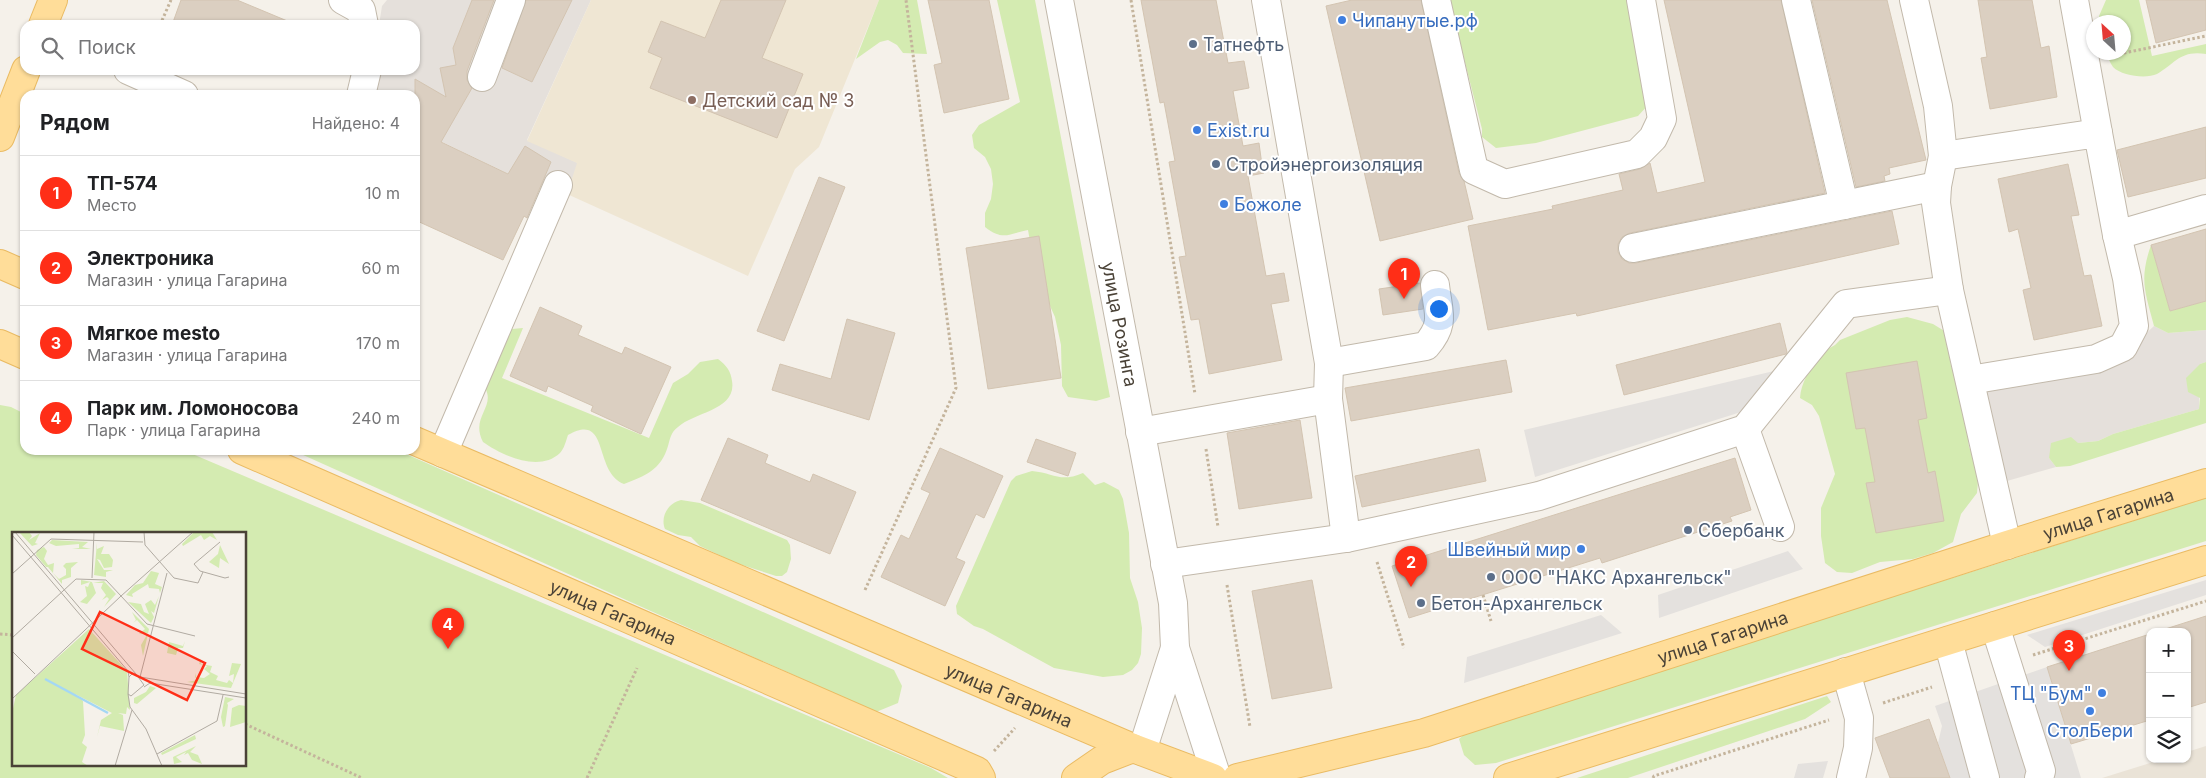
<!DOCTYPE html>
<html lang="ru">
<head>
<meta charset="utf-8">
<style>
	:root { --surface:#fff; --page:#f6f6f6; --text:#202124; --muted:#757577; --line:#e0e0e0; --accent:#ff2e17 }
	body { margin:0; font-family:Inter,sans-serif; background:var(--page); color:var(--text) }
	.controls { position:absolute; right:15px; bottom:15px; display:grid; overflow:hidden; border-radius:10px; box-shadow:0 1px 4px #0004 }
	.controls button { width:45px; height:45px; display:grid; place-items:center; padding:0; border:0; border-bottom:1px solid var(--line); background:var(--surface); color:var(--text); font:25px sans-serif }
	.compass { position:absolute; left:2086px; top:15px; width:45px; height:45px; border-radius:50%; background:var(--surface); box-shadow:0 1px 4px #0004; rotate:334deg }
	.you { position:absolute; left:1438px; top:308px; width:18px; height:18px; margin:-12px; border:4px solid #fff; border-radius:50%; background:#1a73e8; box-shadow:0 0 0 8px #1a73e833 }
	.badge { display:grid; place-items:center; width:32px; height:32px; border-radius:50%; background:var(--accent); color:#fff; font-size:16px; font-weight:700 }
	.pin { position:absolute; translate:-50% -41px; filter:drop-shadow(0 1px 2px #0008) }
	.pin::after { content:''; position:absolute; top:26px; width:18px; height:15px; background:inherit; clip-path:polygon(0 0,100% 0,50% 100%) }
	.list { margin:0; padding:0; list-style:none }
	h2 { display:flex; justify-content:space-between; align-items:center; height:65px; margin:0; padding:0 20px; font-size:21px }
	h2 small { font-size:16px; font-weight:400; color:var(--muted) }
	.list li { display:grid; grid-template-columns:32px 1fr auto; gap:15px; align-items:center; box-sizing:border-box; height:75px; padding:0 20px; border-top:1px solid var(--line) }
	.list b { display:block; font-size:19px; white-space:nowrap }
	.list p { margin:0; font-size:16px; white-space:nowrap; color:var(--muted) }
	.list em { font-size:16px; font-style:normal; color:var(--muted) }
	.icon { flex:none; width:28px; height:28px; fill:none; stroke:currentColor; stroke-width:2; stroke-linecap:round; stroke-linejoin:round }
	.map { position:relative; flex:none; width:2206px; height:778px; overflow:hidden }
	.search { position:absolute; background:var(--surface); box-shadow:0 1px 4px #0004; left:20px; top:20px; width:400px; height:55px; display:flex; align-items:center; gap:12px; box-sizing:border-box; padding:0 18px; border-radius:15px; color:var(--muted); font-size:19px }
	.panel { position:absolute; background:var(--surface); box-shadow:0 1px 4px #0004; left:20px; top:90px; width:400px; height:365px; border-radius:15px }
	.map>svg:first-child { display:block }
</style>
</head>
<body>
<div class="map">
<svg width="2206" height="778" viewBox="0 0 2206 778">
	<rect width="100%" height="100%" fill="#f5f1ea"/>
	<path fill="#eae3d7" d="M2206,746v32h-104l61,-19h24v-7z"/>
	<path fill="#e5e0db" d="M387,0h120l15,7 3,-7h66l-64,140 51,23 -11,31 -27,-5 -125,-60v-34h-47l1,-25h46v-45h-36l3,-19z
		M2154,326l14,7 38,-3v32l-6,2 -1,45 -86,25 -15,7 -20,2 -29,15 7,9 -56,16 -24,-96 146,-31z"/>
	<path fill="#efe6d3" d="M591,0h288l-60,147 -24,22 -47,107 -181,-82 10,-31 -50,-22z"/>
	<path fill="#d4ebb1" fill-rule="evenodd" d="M879,0h38l10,54 -24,-1 -6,-8 -9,-5 -8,2 -24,17z
		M997,0h38l75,397 -14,4 -28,-4 -6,-11 -1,-41 -6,-28 -19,-42 -8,-45c-20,4 -25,11 -43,-3v-14l6,-14 2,-15 -2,-15 -6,-12 -11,-9 -2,-13 7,-10 41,-23z
		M1449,0h179l21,104 -11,12 -102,27 -40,5 -14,-11v-8z
		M2106,0h33l13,56 54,-12v10c-26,-4 -30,9 -49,20 -11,5 -35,2 -44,-7 -3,-4 -5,-10 -7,-14l18,-1v-30h-24l-1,-6z
		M2151,245l19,66 36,-10v29l-38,3 -14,-7c-9,-35 -15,-46 -3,-81z
		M1907,317l26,7 13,8 5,34 11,24 7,57 10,22 -2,24 -16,21 -8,28 -20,11 -20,6 -33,3 -28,11 -15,-1 -12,-9 -4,-27v-28l14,-34 -16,-58 -7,-11 -12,-7c1,-16 10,-26 14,-41l21,-12 5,-5 50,-20z
		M523,328l-21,50 147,60 24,-55 15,-9 12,-12 18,-3c8,6 13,12 14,22 5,29 -37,31 -54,46 -7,5 -8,12 -10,19 -7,24 -23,30 -44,38 -31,-12 -14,-73 -56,-49 -2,6 -4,14 -8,18 -21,20 -59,2 -77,-11 -13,-25 13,-35 2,-54l6,-21 11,-15 4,-17 6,-6z
		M2206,362v61l-136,43 -14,1 -7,-9 2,-15 20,-6 7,6 20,-2 15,-7 86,-25 1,-11 -12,-6 -2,-14 14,-14z
		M0,405l11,2 14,7v36h158l748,318 17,10h-948zM14,533h231v231h-231z
		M292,450h105l497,220 8,16 -4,17 -22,9z
		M1032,471c22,2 28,12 51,2l12,12 9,-3 15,8 4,9 6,34 1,45 8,24 4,26 -1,26 -3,9 -6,7 -9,5 -20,2 -49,-9 -71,-39 -9,-3 -17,-12 -1,-8 55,-125 5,-5z
		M2206,498v43l-710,222 -21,2 -11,-10 -5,-16 10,-9z
		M681,500l19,3 87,37 3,5 1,14 -4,13 -5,4h-6l-40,-13 -36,-17 -9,-9 -13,-2 -13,-6c-5,-12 3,-26 16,-29z
		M1827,696l4,6 -26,17 -177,59h-51z"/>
	<path fill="#e4e1de" d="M1774,371l-33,41 -206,65 -11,-47z
		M1788,551l15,18 -144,49 -1,-23z
		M2206,580v15l-161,52 -18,-12z
		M1601,615l21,18 -158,50 3,-26z
		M2047,667l34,111h-131l-12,-35 4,-17 -7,-20z
		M1828,761l-5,17h-29l4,-14z"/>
	<path fill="#dbcfc1" stroke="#d3c4b1" d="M181,0h56l60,25h-125z
		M472,0h22l-27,71v9l5,8 -31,54 67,32 17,-28 26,16 -24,56 -3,-2 -21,44 -88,-40v-141l31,18 -6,-29 16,-3 -3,-17z
		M526,0h46l-40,82 -30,-14z
		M721,0h65l-24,58 41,16 -26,64 -127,-50 12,-30 -14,-6 13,-31 44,17z
		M928,0h61l20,99 -65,14 -10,-48 8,-2z
		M1141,0h75l12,63 16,-2 5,27 -16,3 10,55 16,-3 2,15 3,15 -16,3 18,100 18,-3 5,28 -18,3 11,56 -73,14 -10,-55 -8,1 -12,-63 7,-1 -17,-94 6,-1 -11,-59 -4,1z
		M1352,0h69l38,173 5,8 9,38 -93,22 -54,-235z
		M1664,0h117l44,193 -195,40 -8,4 -4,7v8l4,7 7,4h7l256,-52 7,33 -322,72 -1,-3 -88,17 -20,-104 85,-17 -1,-3 71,-16 -4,-16 21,-5 10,-6 7,30 48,-11z
		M1812,0h75l39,160 -37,8 1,6 -6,2 1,5 -29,6z
		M1978,0h54l9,48 8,-2 8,51 -67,12 -9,-51 6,-1z
		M2146,0h60v30l-50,13z
		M2206,127v51l-78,19 -11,-47z
		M2068,164l11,51 -8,1 13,60 7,-1 11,51 -68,14 -11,-50 8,-2 -13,-59 -9,3 -11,-53z
		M819,177l26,10 -61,154 -27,-10z
		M2206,229v72l-36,10 -19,-66z
		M1039,236l22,142 -73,11 -22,-141z
		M1420,283l3,26 -40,6 -4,-26z
		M540,307l42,19 -4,9 44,19 3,-7 46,20 -30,67 -50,-23 2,-5 -45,-20 -2,6 -36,-16z
		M847,319l48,14 -26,87 -97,-30 8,-26 51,15z
		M1780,323l7,29 -1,2 -162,41 -8,-30z
		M1506,360l6,32 -161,29 -6,-33z
		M1917,361l10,57 -9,2 10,53 7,-2 9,50 -68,12 -10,-50 9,-1 -10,-54 -9,1 -10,-56z
		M1300,420l12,78 -73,11 -12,-76z
		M728,438l40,17 -3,8 45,19 3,-8 43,18 -26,62 -129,-54z
		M1036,439l40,14 -8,23 -41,-14z
		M940,448l63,28 -19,42 -8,-4 -20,44 9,4 -20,44 -64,-29 20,-42 8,4 21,-46 -9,-4z
		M1479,449l7,32 -124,26 -7,-31z
		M1735,458l16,52 -21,7 2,4 -130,42 -2,-5 -191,60 -17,-52z
		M1312,580l20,108 -60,11 -20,-108z
		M2206,616v86l-19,6v-76h-31z
		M2150,634v86l-79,24 -24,-77z
		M1929,719l21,59h-60l-15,-40z"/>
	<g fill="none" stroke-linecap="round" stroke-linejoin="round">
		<g stroke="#c2b9ab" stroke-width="30">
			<g id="minor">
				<path d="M343,0l18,10 3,15"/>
				<path id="s1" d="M1059,0l114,603 2,45 42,130"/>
				<path d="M1266,0l63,363 -1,36 18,139"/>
				<path d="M1436,0l38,170 31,14 132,-30 16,-16 9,-19 -21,-119"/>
				<path d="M1796,0l48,205"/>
				<path d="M1914,0l24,106 5,50 -6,30 -1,17 13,87 58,255"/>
				<path d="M2074,0l24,133"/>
				<path d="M128,70l56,25"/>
				<path d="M482,77l29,-77"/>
				<path d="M361,95l6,-25"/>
				<path d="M1943,156l155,-23 19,102 10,43 7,48 -11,21 -27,12 -126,21"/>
				<path d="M2117,235l89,-26"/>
				<path d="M1633,248l304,-62"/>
				<path d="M1329,363l97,-17c20,-23 12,-33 9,-61"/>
				<path d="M1745,429l35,98"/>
				<path d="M1140,432l188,-33"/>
				<path d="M443,453l115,-268"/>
				<path d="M1165,564l181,-26 193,-42 206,-67 101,-125 103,-14"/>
				<path d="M1995,626l46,145 -2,7"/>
				<path d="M1948,641l37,137"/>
				<path d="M1846,672l13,46 -1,30 -7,30"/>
				<path d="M1142,751l33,-103"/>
			</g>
		</g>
		<g stroke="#eabb63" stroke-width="30">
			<g id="major">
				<path d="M43,25l10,-25"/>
				<path d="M0,137l26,-67"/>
				<path d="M0,264l25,11"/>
				<path d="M0,344l25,11"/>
				<path id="s2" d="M415,441l718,307"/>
				<path id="s3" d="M242,450l735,321 4,7"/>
				<path d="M1076,778l26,-18 31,-12 80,30"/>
				<path id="s4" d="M1237,778l187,-45 583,-188 199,-62"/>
				<path d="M1508,778l698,-218"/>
			</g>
		</g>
		<path stroke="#c4b49c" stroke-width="3" stroke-dasharray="2.5 2.5" stroke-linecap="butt" d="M1131,0l64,394
			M160,25l11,-25
			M2114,55l92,-19
			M1206,449l12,78
			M1377,562l27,86
			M1227,585l23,142
			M865,590l91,-202 -50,-388
			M1483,595l8,26
			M0,634l14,1
			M2033,655l173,-54
			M1883,703l49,-16
			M245,724l117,54
			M994,751l21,-23
			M587,778l50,-110
			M1653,778l1,-2 175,-56"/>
		<use href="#minor" stroke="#fff" stroke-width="28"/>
		<use href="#major" stroke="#fd9" stroke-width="28"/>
	</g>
	<g fill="#3f7fe0" stroke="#fff" stroke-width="2">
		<circle cx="1342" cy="20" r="5"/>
		<circle cx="1197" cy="130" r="5"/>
		<circle cx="1224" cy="204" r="5"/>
		<circle cx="1581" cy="549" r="5"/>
		<circle cx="2102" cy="693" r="5"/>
		<circle cx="2090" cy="711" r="5"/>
	</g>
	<g fill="#5c6f8a" stroke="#fff" stroke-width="2">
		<circle cx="1193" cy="44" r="5"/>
		<circle cx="1216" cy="164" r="5"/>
		<circle cx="1688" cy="530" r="5"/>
		<circle cx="1491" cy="577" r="5"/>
		<circle cx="1421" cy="603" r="5"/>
	</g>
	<circle fill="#8d6e63" stroke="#fff" stroke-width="2" cx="692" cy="100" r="5"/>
	<g text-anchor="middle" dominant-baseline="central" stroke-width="4" stroke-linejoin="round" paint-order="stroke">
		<g font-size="18" fill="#366cbe" stroke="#fff" text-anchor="start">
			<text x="1352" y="20">Чипанутые.рф</text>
			<text x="1207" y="130">Exist.ru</text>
			<text x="1234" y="204">Божоле</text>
			<text x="1571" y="549" text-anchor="end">Швейный мир</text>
			<text x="2092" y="693" text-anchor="end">ТЦ "Бум"</text>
			<text x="2090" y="730" text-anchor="middle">СтолБери</text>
		</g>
		<g font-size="18" fill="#4e5e75" stroke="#fff" text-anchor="start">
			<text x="1203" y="44">Татнефть</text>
			<text x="1226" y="164">Стройэнергоизоляция</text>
			<text x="1698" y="530">Сбербанк</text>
			<text x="1501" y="577">ООО "НАКС Архангельск"</text>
			<text x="1431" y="603">Бетон-Архангельск</text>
		</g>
		<g font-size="18" fill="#785e54" stroke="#fff" text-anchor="start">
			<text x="702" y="100">Детский сад № 3</text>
		</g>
		<g font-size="18" fill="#4a4237" stroke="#fff">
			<text stroke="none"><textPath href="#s1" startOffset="330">улица Розинга</textPath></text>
			<text stroke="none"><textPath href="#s4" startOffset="911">улица Гагарина</textPath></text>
			<text stroke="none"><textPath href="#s3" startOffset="405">улица Гагарина</textPath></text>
			<text stroke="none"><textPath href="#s4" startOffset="506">улица Гагарина</textPath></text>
			<text stroke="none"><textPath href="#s2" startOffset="646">улица Гагарина</textPath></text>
		</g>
	</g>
	<g transform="translate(12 532)">
		<rect width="234" height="234" fill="#f5f1ea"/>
		<path d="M7,0h10l3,4 -3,4 11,-7 -5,10 3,1 -6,2zM182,0h18l5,8 -7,-4 -6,4 -3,-5 -18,11 -1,-2zM40,8l36,2 -6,5 9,2h-19l7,-1v-4l-23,2 -7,-3zM85,11v6l7,-3 -3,8h8l4,6 -1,7 -8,1 -4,-8 -3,-1 7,11h9l-7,2v5l-12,-2zM208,13l9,19 -9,-6 -1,10 -10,-6 9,-8zM32,15l3,4 -3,8 4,6 6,-2 -1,10 6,6 7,-4v-6l-3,-3 3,-3 12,-1 -7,6v-4v13l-9,3v4l-14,-17h2h-4l-10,-12 1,-5zM139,39l8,2 -4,11 7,3 -2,6 -1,-4 -10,-1 -1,-4 -16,10 1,3 -7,-2 9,-10 8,-2zM69,48l11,2 4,11 -9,11 -7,-2 7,-6 -2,-10 3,1 2,-5 -9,3zM92,49l12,13 -12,13 5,-8 -2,-2 -5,3 4,-5 -5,-7 2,-5h-10zM147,64l-5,17 -3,-2 3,6 -3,6 -23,-21 13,2 3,8 5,2 -4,-10 6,-4 4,5zM120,80l17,17 -6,27 -2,-11 7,-12 -9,1 6,-5 -8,-9 -4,3 3,-3zM77,97l38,42 3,39 -3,-3 -1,7 -8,-1 5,2 1,16 -24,-5 -3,11 4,-17 11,-7 -37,-19 8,7 2,34 -3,8 5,4 -5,15 6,4h-76v-53l4,-18zM173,109l-2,7h-5l-2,7 -9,-2 2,-11 14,4zM189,127v5l11,2 -2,6 8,4 -2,4 11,3 2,-3 4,3 1,-9 -5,2 3,-13 9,1 -10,24 -44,-6 11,-2 -3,-3 1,-4v4l8,1 6,-4 -6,-5 3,-3 -8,-2zM138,154l6,2 -19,16 -3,-1v-5l12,-6zM213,165l9,2 -7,4 1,2 -3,21 -2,1 -2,-10zM227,173l7,1v16l-16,5 2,-19zM183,203l1,4 -34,16 -1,-2zM184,214l-6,6 8,3 4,9 -10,-4 -4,-7 -4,2 2,-3 -10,5 6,5 -8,2 -1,-7z" fill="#d4ebb1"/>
		<path fill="none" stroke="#a4d7f4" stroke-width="2.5" d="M33,147l63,34"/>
		<path fill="none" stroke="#b1aba2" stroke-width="1" d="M3,0l121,142M132,0l1,13 29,33 24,5 5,-11M181,0l-72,64 26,28 48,12M0,3l116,136 1,6M208,10l-26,22 6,7 25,7 4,-1M0,42l39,-35 92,3M80,46l2,-46M0,106l64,-59 30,1 15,16 -109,103M0,119l23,23M120,142h4l8,11 -13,11 -3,-2 1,-17zM128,145l27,-104M128,145l106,17M132,155l6,-4 96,15M116,162l2,13 16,22 16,37M145,222l60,-33 6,-26M103,234l17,-56"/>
		<path fill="#ff2e17" fill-opacity="0.15" stroke="#ff2e17" stroke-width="2.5" d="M88,80l105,51 -18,37 -105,-51z"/>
		<rect width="234" height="234" fill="none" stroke="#4a4237" stroke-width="2.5"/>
	</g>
</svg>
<div class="controls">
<button>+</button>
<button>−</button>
<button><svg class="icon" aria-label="layers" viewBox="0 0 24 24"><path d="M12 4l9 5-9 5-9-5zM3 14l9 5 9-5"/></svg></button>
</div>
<svg class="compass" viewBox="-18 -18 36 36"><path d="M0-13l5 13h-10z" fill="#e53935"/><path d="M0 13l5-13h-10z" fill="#757577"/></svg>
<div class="you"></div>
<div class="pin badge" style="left:1404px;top:299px">1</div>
<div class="pin badge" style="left:1411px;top:587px">2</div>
<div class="pin badge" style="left:2069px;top:671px">3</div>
<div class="pin badge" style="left:448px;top:649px">4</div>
<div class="search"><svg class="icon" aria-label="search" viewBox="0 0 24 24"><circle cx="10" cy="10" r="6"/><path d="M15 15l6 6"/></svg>Поиск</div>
<section class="panel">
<h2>Рядом<small>Найдено: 4</small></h2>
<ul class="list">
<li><span class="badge">1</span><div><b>ТП-574</b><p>Место</p></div><em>10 m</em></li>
<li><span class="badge">2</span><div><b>Электроника</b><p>Магазин · улица Гагарина</p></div><em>60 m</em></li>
<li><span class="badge">3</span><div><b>Мягкое mesto</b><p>Магазин · улица Гагарина</p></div><em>170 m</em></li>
<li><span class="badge">4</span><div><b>Парк им. Ломоносова</b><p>Парк · улица Гагарина</p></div><em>240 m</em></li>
</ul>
</section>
</div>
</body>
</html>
